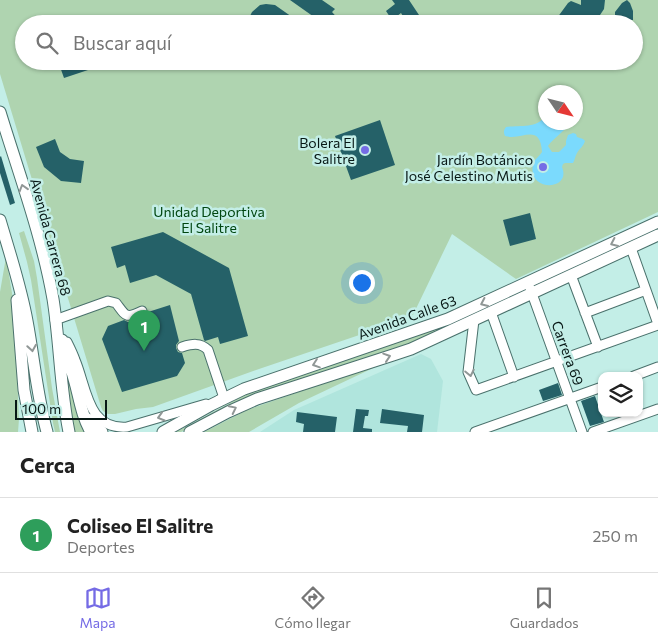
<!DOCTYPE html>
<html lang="es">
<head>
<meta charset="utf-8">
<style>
	:root { --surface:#fff; --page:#f2f2f2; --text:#222; --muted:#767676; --line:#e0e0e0; --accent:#756be5 }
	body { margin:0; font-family:Commissioner,sans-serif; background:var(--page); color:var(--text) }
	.controls { position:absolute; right:15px; bottom:15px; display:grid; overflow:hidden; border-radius:10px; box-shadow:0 1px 4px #0004 }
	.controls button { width:45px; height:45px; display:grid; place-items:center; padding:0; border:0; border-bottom:1px solid var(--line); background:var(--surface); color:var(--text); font:25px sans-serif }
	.compass { position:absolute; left:538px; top:85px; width:45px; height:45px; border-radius:50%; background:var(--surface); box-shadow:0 1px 4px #0004; rotate:125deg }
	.scale { position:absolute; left:15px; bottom:12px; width:92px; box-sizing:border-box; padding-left:5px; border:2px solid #081816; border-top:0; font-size:14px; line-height:18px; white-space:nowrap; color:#081816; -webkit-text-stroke:4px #c3eee7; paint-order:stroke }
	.you { position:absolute; left:361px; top:282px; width:18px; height:18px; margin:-12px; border:4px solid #fff; border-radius:50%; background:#1a73e8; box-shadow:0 0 0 8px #1a73e833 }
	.badge { display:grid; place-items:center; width:32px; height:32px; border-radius:50%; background:var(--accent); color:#fff; font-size:16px; font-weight:700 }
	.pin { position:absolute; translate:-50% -41px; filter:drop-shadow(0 1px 2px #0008) }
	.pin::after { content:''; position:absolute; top:26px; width:18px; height:15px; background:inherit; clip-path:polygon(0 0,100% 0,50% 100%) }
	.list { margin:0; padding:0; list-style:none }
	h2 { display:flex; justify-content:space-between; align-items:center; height:65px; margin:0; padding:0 20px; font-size:21px }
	h2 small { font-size:16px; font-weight:400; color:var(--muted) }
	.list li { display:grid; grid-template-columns:32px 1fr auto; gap:15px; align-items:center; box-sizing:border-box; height:75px; padding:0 20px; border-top:1px solid var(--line) }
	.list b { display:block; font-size:19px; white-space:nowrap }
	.list p { margin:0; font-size:16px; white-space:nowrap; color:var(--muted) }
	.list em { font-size:16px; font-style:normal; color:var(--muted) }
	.icon { flex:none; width:28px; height:28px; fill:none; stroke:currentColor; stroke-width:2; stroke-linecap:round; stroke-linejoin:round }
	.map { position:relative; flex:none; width:658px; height:432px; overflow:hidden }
	.search { position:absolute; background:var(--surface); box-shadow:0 1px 4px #0004; left:15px; right:15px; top:15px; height:55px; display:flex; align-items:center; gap:12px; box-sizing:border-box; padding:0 18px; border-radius:28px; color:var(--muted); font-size:19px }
	.sheet { height:140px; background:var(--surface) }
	nav { display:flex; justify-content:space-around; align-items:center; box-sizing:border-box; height:70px; border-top:1px solid var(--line); background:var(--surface); font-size:14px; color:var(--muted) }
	nav a { display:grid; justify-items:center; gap:2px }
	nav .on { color:var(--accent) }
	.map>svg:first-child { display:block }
</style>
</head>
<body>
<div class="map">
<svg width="658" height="432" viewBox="0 0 658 432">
	<rect width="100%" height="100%" fill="#c3eee7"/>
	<path fill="#b0e5dd" d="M421,354l10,5 12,22 -6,51h-177l34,-22z"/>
	<path fill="#afd4b0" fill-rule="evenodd" d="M0,0h658v212l-142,67 -64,-45 -39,81 -36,14 -118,40 -106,38 -17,2 -21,5h-7l-5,-3 -2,-4 -101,-333zM24,24h610v37h-610zM546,92h30v30h-30z
		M24,231l10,30 3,17 15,110 8,44h-5l-2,-9 -22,-143 -4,-18 -8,-29z
		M6,257l8,48 5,114 -1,13h-18v-140z
		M521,290l2,3 -116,53 -152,49 -74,37h-5l78,-42z
		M62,354l22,78h-10l-6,-35z
		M388,361l-89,42 -50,29h-45l43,-22z"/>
	<path fill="#7bdafd" d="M545,116l1,6 23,1c-4,9 -15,14 -21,23l4,6h7l7,-7v-4l2,-6 5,-2 3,1 1,3 6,2 2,2c-2,6 -5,7 -8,12 -2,3 -2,7 -4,10h-8l-2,1 -1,3c10,24 -35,25 -29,-2 1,-6 6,-8 9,-13 -2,-30 -20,-11 -37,-16 -2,-4 -1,-6 1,-9 13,-2 31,2 39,-11z"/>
	<path fill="#256168" d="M290,0h32l13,9 -3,3 11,12h-19z
		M392,0h17l16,24h-17l-7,-11 -9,7 -6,-9 9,-7z
		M581,0h24l-1,9 -4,6 -6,6 -6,3h-27l-4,-3v-3l11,-15 3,-2 10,4z
		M627,0l3,3 3,8v9h-11l-7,-3v-5l7,-9z
		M266,4l9,1 27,19h-52v-8l2,-4 8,-7z
		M58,61h31l2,8 -27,9z
		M294,61h35l-4,5 -9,4h-5l-5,-1z
		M380,120l15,45 -44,15 -16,-44z
		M55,139l5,13 10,7 14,2 -3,22 -20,-2 -17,-14 -8,-20z
		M1,156l14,47 -5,2 -10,-32v-16z
		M530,213l6,26 -26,7 -7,-26z
		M163,232l66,36 19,68 -28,8 -2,-7 -13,4 -1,-1 -13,-46 -35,-19 -26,8 -5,-18 -8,3 -6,-21z
		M170,305l9,36 -3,4v3l2,4 4,1 3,10 -8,13 -55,16 -20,-53 6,-13 16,-6 4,2 6,-1 11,-5 3,-4z
		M558,383l4,12 -19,6 -4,-11z
		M595,396l9,26 -14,4 -9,-25z
		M356,409l13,1 -1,6h-3l-2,12 9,1v3h-19z
		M382,409l42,6 -2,17h-15l1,-6 -28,-3z
		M297,412l40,5 -2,15h-32l1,-8 -8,-2z"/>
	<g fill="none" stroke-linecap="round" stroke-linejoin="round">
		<g stroke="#4a716c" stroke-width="11">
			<path id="minor" d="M631,248l27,76
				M571,275l27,72
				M530,288l52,144
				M491,312l23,65
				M585,313l61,-23
				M474,320l-6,52 8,18 182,-65
				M57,324l-2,-4 53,-19 8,2c10,13 9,16 26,8
				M67,342c3,6 6,12 8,18 12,28 12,70 52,67l79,-23
				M182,347c10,-3 18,-5 26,3l16,48 -5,2
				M634,376l24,-9
				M475,432l127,-45
				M593,432l65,-23"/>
		</g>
		<g stroke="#4a716c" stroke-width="13">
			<path id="major" d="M0,112c19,62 42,124 53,187 7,44 7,89 16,133
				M0,220c10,34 21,67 27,101 7,37 10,75 20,111
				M17,300l7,90 8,42
				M62,340c5,16 10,31 14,46 4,16 7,33 15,46
				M88,419l14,13
				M163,432l48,-27 33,-16 204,-70 210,-97
				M190,432l38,-20 29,-13 136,-44 18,-6 247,-114"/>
		</g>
		<use href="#minor" stroke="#fff" stroke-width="9"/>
		<use href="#major" stroke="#fff" stroke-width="11"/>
	</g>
	<defs><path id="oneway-chevron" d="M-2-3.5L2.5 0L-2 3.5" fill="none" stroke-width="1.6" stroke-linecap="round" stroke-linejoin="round" transform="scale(1.25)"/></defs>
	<g stroke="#909796">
		<use href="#oneway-chevron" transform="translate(23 188) rotate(-107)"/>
		<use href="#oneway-chevron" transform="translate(614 243) rotate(155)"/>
		<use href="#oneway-chevron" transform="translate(484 303) rotate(155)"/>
		<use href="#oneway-chevron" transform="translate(32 348) rotate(81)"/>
		<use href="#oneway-chevron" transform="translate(387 357) rotate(-18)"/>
		<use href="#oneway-chevron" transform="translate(316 364) rotate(161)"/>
		<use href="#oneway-chevron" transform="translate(470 373) rotate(78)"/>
		<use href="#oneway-chevron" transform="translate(233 409) rotate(-26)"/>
		<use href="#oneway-chevron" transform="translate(161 417) rotate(163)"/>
	</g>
	<g fill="#756be5" stroke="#c3eee7" stroke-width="2">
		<circle cx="365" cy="150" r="5"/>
		<circle cx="543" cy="167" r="5"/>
	</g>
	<g text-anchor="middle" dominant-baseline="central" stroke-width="5" stroke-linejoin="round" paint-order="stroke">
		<g font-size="14" fill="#081816" stroke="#c3eee7" text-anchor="end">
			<text x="355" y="142">Bolera El<tspan x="355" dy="16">Salitre</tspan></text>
			<text x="533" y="159">Jardín Botánico<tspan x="533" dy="16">José Celestino Mutis</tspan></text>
		</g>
		<g font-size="14" fill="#004610" stroke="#c3eee7">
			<text x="209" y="211">Unidad Deportiva<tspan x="209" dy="16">El Salitre</tspan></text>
		</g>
		<g font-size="14" fill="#081816" stroke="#c3eee7">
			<text transform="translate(51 237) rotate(75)">Avenida Carrera 68</text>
			<text transform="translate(407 317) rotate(-20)">Avenida Calle 63</text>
			<text transform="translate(568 353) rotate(70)">Carrera 69</text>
		</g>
	</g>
</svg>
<div class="controls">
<button><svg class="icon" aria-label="layers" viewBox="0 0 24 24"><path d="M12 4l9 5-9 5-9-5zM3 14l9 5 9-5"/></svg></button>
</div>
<svg class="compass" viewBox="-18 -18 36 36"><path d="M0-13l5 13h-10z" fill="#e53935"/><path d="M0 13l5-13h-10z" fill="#767676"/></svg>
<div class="scale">100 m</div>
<div class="you"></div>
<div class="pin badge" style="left:144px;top:351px;background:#2e9e5b">1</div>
<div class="search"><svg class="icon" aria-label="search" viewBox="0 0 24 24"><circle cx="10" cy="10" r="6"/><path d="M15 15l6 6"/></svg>Buscar aquí</div>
</div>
<section class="sheet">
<h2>Cerca<small></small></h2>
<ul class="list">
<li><span class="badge" style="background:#2e9e5b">1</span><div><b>Coliseo El Salitre</b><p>Deportes</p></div><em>250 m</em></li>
</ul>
</section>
<nav>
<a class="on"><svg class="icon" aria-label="map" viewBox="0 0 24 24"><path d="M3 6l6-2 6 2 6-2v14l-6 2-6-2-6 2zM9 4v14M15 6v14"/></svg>Mapa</a>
<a><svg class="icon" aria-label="directions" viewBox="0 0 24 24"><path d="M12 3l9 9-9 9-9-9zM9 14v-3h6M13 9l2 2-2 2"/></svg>Cómo llegar</a>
<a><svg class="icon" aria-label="saved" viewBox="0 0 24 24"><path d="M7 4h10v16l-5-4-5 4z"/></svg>Guardados</a>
</nav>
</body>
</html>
